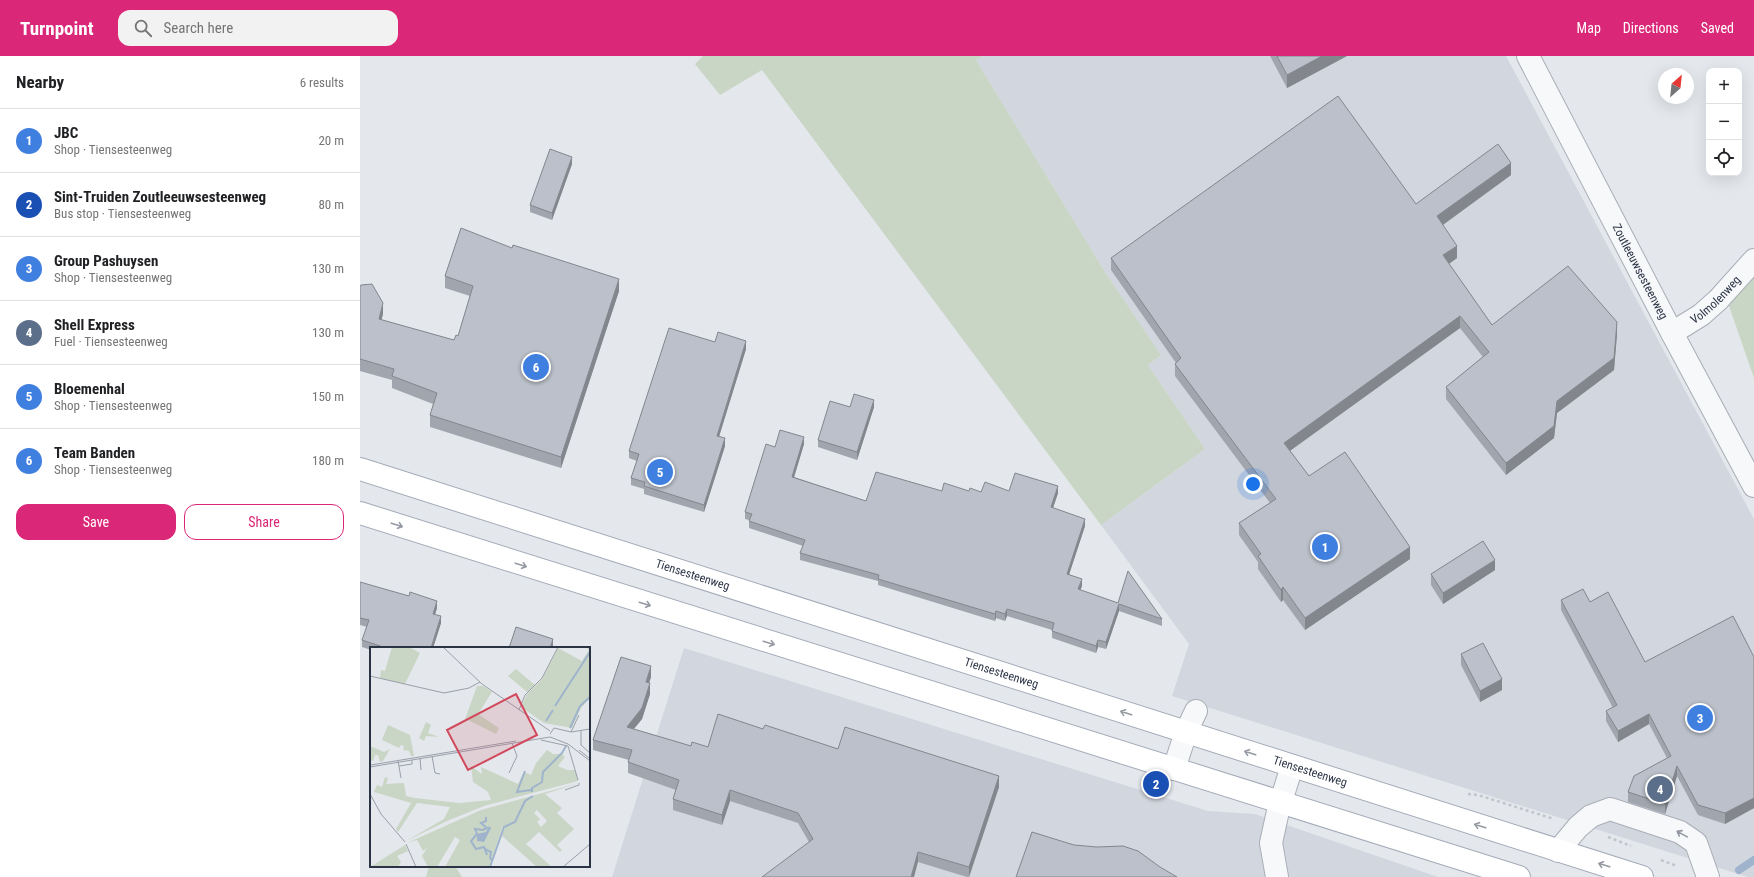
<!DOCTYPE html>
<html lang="en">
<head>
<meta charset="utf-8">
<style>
	:root { --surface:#fff; --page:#f2f2f2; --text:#202124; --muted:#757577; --line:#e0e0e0; --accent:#db2777 }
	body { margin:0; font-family:"Roboto Condensed",sans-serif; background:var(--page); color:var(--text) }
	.controls { position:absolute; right:12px; top:12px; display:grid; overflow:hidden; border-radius:8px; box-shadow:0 4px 16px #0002 }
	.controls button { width:36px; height:36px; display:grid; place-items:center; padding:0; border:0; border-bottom:1px solid var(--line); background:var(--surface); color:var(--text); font:20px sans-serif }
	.compass { position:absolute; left:1298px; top:12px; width:36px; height:36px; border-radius:50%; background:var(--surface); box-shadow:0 4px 16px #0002; rotate:27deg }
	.you { position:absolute; left:893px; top:428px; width:14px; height:14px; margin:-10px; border:3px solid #fff; border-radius:50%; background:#1a73e8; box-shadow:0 0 0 6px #1a73e833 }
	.badge { display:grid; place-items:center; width:26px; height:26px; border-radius:50%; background:var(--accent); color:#fff; font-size:13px; font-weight:700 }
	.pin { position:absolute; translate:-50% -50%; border:2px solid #fff; box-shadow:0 1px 4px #0006 }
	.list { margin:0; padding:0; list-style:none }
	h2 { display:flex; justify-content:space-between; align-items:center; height:52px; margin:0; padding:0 16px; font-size:17px }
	h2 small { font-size:13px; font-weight:400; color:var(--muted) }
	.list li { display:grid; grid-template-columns:26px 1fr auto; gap:12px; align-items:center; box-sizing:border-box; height:64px; padding:0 16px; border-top:1px solid var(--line) }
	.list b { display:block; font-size:15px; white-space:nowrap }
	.list p { margin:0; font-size:13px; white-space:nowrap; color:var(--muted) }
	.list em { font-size:13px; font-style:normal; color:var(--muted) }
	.actions { display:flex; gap:8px; padding:12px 16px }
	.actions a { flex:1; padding:9px 0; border:1px solid var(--accent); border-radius:12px; text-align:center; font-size:14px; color:var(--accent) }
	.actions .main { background:var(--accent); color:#fff }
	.icon { flex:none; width:22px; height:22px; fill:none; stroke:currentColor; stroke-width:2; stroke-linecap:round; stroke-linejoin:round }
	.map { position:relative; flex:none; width:1394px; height:821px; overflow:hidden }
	header { display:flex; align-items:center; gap:24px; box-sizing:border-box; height:56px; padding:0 20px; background:var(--accent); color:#fff }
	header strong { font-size:19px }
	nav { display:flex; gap:22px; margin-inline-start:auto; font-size:14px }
	.search { width:280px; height:36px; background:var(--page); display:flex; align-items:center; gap:10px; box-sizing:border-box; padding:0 14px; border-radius:12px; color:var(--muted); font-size:15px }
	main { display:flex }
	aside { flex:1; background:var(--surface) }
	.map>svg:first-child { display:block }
</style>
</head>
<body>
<header>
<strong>Turnpoint</strong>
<div class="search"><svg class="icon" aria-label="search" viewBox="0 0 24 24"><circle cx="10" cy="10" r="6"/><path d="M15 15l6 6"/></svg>Search here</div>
<nav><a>Map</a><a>Directions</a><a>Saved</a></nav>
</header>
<main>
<aside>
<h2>Nearby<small>6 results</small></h2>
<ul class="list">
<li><span class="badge" style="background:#3f7fe0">1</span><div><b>JBC</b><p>Shop · Tiensesteenweg</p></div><em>20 m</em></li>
<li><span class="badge" style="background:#1a4fb4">2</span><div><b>Sint-Truiden Zoutleeuwsesteenweg</b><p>Bus stop · Tiensesteenweg</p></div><em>80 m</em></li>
<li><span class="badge" style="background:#3f7fe0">3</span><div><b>Group Pashuysen</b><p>Shop · Tiensesteenweg</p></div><em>130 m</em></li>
<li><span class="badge" style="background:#5c6f8a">4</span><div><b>Shell Express</b><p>Fuel · Tiensesteenweg</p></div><em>130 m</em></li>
<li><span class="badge" style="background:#3f7fe0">5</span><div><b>Bloemenhal</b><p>Shop · Tiensesteenweg</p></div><em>150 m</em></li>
<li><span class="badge" style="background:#3f7fe0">6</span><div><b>Team Banden</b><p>Shop · Tiensesteenweg</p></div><em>180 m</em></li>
</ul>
<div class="actions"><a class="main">Save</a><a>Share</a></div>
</aside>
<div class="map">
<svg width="1394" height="821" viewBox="0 0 1394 821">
	<rect width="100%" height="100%" fill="#e4e7ec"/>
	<path fill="#d2d6de" d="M623,0h523l248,463v358h-6l-576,-181 17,-52 -88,-119 104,-76 -57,-84 13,-10 -56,-83 -129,-212z
		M324,592l524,163 47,3 183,63h-826z"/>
	<path fill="#c9d6c5" d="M343,0h280l-7,4 129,212 56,83 -13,10 57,84 -104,76 -339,-455 -42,25 -25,-31z
		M1394,220v102l-26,-75z
		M69,810h26l7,11h-36z"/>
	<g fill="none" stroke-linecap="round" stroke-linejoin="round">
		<path stroke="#9fb4cc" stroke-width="8" d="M1379,814l15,-10"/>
		<g stroke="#a9aeb7" stroke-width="24">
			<g id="minor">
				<path id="s1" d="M1168,0l144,277 82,153"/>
				<path id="s2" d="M1312,277l29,-18 17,-15 36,-40"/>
				<path d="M814,713l12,-37 10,-21"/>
				<path d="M1198,795l20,-24 13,-11 19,-7 70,23 16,11 12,34"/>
				<path d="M917,821l-6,-34 7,-32 14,-45"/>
			</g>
		</g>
		<g stroke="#a3abb8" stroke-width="24">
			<g id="major">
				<path id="s3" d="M0,413l1282,408"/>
				<path d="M0,457l1159,364"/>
			</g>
		</g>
		<path stroke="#c2c5cb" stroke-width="2.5" stroke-dasharray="3 3" stroke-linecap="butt" d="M1108,738l10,1 76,24
			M1248,781l23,9
			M1301,804l16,6"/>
		<use href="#minor" stroke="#f7f8fa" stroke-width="22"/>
		<use href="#major" stroke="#fff" stroke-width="22"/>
	</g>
	<path fill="#a1a5ae" d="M910,0h77l-60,32z
		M212,108l-20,56 -22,-8v-7z
		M1151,119l-68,50 14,33 -8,6 43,61 125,9 -3,36 -57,43 -3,25 -48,37 -60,-76v-12l37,-30 -23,-29 -170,123 19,25 101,83 -105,71 -22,-30 -2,2 -23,-33v-7l-19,-27v-12l31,-20 -95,-127v-12l1,-1 -65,-93v-12l305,-54z
		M85,220l174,15 -58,177 -131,-41v-12l3,-11 -41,-16v-8l-32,-9v-85l23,28 -2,6 73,20 4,-4 12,-40 -25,-8z
		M355,286l31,7 -27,88 6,9 -21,66 -60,-18v-5l-13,-4v-7l6,-17 -8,-3v-7z
		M490,351h24l-17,53 -39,-13v-7z
		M444,388l-10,33 72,24 76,-10h27l12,1 28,-1 49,2 -5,15 32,18 -16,48 13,12 -2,4 82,29v7l-43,-15 -13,38 -8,-2 -2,6 -44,-15v-8l-45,-14 -2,5 -9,-3 -1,3 -117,-36v-4l-78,-21v-7l3,-7 -54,-18v-8l-4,-1v-7l30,-65z
		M1135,514l-52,34 -12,-19v-11z
		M0,526l77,26 -2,6 6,9 -8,25h-62v2l-9,-3v-7l5,-13 -7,-2z
		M1201,544l29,2 55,60 109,-5v151l-29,16 -27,-9 -21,-39 -12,38 -37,-12v-10l39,-34 -18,-34 -31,18 -12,-21v-10l7,-3 -52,-98z
		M1101,598l41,36 -22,12 -19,-37z
		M291,621l-2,6 1,11 -8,25 -8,10 57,17 17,1 55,-18 75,20 161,38 -30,90h-2l-49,-15 -109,-20 -11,-19 -68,-22 -8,24 -49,-15v-11l3,-9 -48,-17v-11l1,-2 -36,-10v-10z
		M57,810h9l-1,2z"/>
	<path fill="#83868d" d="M962,0h25l-60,32v-13z
		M212,101v7l-20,56v-7z
		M1151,107v12l-74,54v-13z
		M1097,190v12l-14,10v-13z
		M259,223v12l-58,177v-11z
		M23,247v11l-4,17v-12z
		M1100,260v12l-176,127v-12z
		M1257,266v12l-3,36 -57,43 -3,25 -48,37v-12l51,-62z
		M386,285v8l-29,94v-7z
		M514,344v7l-17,53v-8z
		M444,381v7l-12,40v-7z
		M365,382v8l-21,66v-7z
		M698,430v7l-7,21v-7z
		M725,463v7l-18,55v-7z
		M1050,491v12l-105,71v-12z
		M1135,504v10l-52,34v-11z
		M722,523v7l-4,10v-7z
		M923,531v13l-2,2v-12z
		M77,545v7l-4,13v-7z
		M759,548v7l-13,38v-7z
		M647,553v7l-2,5v-7z
		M636,555v7l-1,3v-7z
		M81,560v7l-8,25h-2z
		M193,583v7l-1,2h-2z
		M738,584v7l-2,6v-7z
		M291,610v11l-5,15v-10z
		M1142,623v11l-22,12v-11z
		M290,627v11l-8,25 -15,18v-10z
		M1289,658v10l-31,18v-11z
		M1317,710v10l-12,38v-10z
		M639,720v11l-30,90v-10z
		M370,734v11l-8,24v-10z
		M1394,742v10l-29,16v-11z
		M558,796v10l-4,15h-3z"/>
	<path fill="#bbc0ca" stroke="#83868d" d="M917,0h45l-35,19z
		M978,40l78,108 82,-60 13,19 -74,53 20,30 -14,9 49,70 76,-59 49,56 -3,36 -57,43 -3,25 -48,37 -60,-76 43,-35 -29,-36 -176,127 25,33 36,-24 65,95 -105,71 -22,-31 -2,3 -23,-34 3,-2 -22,-31 37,-24 -101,-135 6,-6 -70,-100z
		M190,93l22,8 -20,56 -22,-8z
		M101,172l51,20 1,-3 106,34 -58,178 -131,-42 7,-22 -45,-17 2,-7 -34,-10v-73l1,-1 11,-1 11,19 -4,16 75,21 2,-5 2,1 15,-50 -28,-10z
		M309,272l46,14 3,-10 28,9 -29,95 8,2 -21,67 -60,-19 1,-4 -14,-4 8,-24 -10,-3z
		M494,338l20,6 -17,52 -39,-12 12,-39 20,6z
		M420,374l24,7 -12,40 74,24 10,-29 66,19 2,-8 25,8 1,-3 11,4 4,-10 24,9 6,-18 43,13 -7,21 34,12 -18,55 15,5 -4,10 40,14 10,-32 34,48 -43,-15 -13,38 -8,-2 -2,6 -44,-15 2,-8 -47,-14 -2,5 -9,-3 -1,3 -117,-35 1,-4 -79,-22 5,-13 -56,-19 3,-7 -7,-2 21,-68 9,3z
		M1123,485l12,19 -52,33 -12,-19z
		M0,526l49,14 1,-4 27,9 -4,13 8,2 -10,32h-45l-24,-8 7,-20 -9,-2z
		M1223,533l7,13 18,-10 37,70 88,-46 21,41v141l-29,15 -27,-8 -21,-39 -12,38 -37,-12 6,-16 37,-20 -22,-42 -31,17 -12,-20 11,-6 -56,-105z
		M156,571l37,12 -3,9h-41z
		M1123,587l19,36 -22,12 -19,-37z
		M261,601l30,9 -5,16 4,1 -8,25 -15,19 64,19 1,-4 16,5 10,-33 45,15 2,-4 73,24 7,-22 154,49 -30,91 -51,-15 -7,25h-149l51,-38 -15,-26 -68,-23 -8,25 -49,-16 6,-19 -51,-18 4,-12 -39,-10z
		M672,776l42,13 23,2 26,-1 15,5 22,16 17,10h-161z"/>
	<defs><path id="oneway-shaft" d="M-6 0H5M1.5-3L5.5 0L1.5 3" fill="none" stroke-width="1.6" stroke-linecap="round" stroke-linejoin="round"/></defs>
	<g stroke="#959aa2">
		<use href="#oneway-shaft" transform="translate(37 469) rotate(18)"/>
		<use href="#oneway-shaft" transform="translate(161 509) rotate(18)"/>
		<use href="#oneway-shaft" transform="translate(285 548) rotate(17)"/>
		<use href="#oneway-shaft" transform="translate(409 587) rotate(17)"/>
		<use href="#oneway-shaft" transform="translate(766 657) rotate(-162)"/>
		<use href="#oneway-shaft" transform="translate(890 697) rotate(-162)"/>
		<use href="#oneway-shaft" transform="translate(1120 770) rotate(-162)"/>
		<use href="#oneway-shaft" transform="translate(1244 809) rotate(-163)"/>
	</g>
	<use stroke="#9196a0" href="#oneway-shaft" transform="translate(1322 778) rotate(-151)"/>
	<g text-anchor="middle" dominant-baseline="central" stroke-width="3" stroke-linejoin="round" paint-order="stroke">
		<g font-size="12" fill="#2b3445" stroke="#f4f6f9">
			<text stroke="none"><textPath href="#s1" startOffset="243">Zoutleeuwsesteenweg</textPath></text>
			<text stroke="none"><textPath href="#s2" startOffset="55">Volmolenweg</textPath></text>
			<text stroke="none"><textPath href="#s3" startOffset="349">Tiensesteenweg</textPath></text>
			<text stroke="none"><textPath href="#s3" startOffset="673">Tiensesteenweg</textPath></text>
			<text stroke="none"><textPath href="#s3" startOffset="997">Tiensesteenweg</textPath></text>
		</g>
	</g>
	<g transform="translate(10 591)">
		<rect width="220" height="220" fill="#e4e7ec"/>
		<path d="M22,0h17l11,6 -15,31 -25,-6 1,-8 4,1zM216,0h4v51l-9,10 -9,20 -28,-5 -23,-16 6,-13 15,-15 16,-31 24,13 7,-11zM146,22l19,16 -8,7 -19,-16zM107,39h6l9,6 -14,22 21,14 -3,6 -28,-14 -4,2zM56,75l5,3 -3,8 11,4 -13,-1 -2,5 -5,-3zM18,78l22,10 4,21h-3l-2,-5 -6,-1 1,-4 -3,-1 -2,3 -17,-8zM0,99l14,6 6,-3 -7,12 -3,1 -2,-7h-3l-2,6 -3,-1zM177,103l6,4h9l3,3 -7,9 9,4h8l3,11 -94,25 -37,15 -41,20 38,-22 6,-12 -33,-4 -19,29 -2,-3 15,-26 -37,-11 3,-7 5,2 3,-10 3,1 -2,6 18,-1 2,13 9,2 44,5 32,-3 -3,-8 -15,-10 -2,-16 11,8 -1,-7 37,17 6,-12 7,3 5,-12zM209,136l-34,11 17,14 -5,5 17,16 -17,16 5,5 -2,2 -21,-20 -13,12 26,23h-15l-36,-32 4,-7 -2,-2 -14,41h-44l15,-27 -5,-3 -18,30h-9l-6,-11 5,-8 -4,3 -6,-11 -10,3 74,-33zM167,163l10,11 -6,6 -4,-5 3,-3 -6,-6zM35,198l3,6 -11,5 4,6 -3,5h-28z" fill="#c9d6c5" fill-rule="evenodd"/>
		<path d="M119,179l2,2 -7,14 -7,-1v-7l9,-2z" fill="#9fb4cc"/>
		<path fill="none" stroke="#9fb4cc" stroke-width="2" d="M185,59l35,-54M176,74l7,-11M200,81l10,-22 10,-9M155,124l-8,21 14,-2M162,145v-4l10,-6 1,-10 19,-19 4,-7M116,170v4l-5,2 6,5 -4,2 -8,-1 2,5 -6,7 5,8 8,-2 3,8 -2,-6 6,3 -1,6 2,2M120,220l14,-40 11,-5 10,-21 8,-5"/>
		<path fill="none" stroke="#9a9fa9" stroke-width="1" d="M73,0l39,37 68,47M0,29l74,17 25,-5 11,-6M149,63l6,-15 17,-17 16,-31M211,84v14l9,8M201,85l8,-17M180,87l4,-6 17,4 19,-3M171,93l27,6 10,34M209,103l10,8M62,109l3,17 5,1M50,111l1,12M28,114l3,17M1,118l145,-24M29,119l13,-2v-4M0,120l180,-30 18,7 22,17M139,126l8,-17 -5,-13M195,143l14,-5v-2M0,147l11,20 24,28M36,197l10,23M193,220l27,-23"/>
		<path fill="#d1495b" fill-opacity="0.15" stroke="#d1495b" stroke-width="2" d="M146,47l21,41 -69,35 -21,-40z"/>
		<rect width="220" height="220" fill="none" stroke="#2b3445" stroke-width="2"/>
	</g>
</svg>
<div class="controls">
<button>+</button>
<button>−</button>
<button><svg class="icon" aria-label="locate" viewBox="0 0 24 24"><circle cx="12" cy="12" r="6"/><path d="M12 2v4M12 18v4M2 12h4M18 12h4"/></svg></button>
</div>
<svg class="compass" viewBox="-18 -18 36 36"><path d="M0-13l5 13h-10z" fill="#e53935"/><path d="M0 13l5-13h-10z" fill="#757577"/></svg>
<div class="you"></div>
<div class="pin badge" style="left:965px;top:491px;background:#3f7fe0">1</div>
<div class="pin badge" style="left:796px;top:728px;background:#1a4fb4">2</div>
<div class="pin badge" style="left:1340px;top:662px;background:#3f7fe0">3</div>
<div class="pin badge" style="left:1300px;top:733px;background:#5c6f8a">4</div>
<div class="pin badge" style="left:300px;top:416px;background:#3f7fe0">5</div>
<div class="pin badge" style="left:176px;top:311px;background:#3f7fe0">6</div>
</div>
</main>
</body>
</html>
